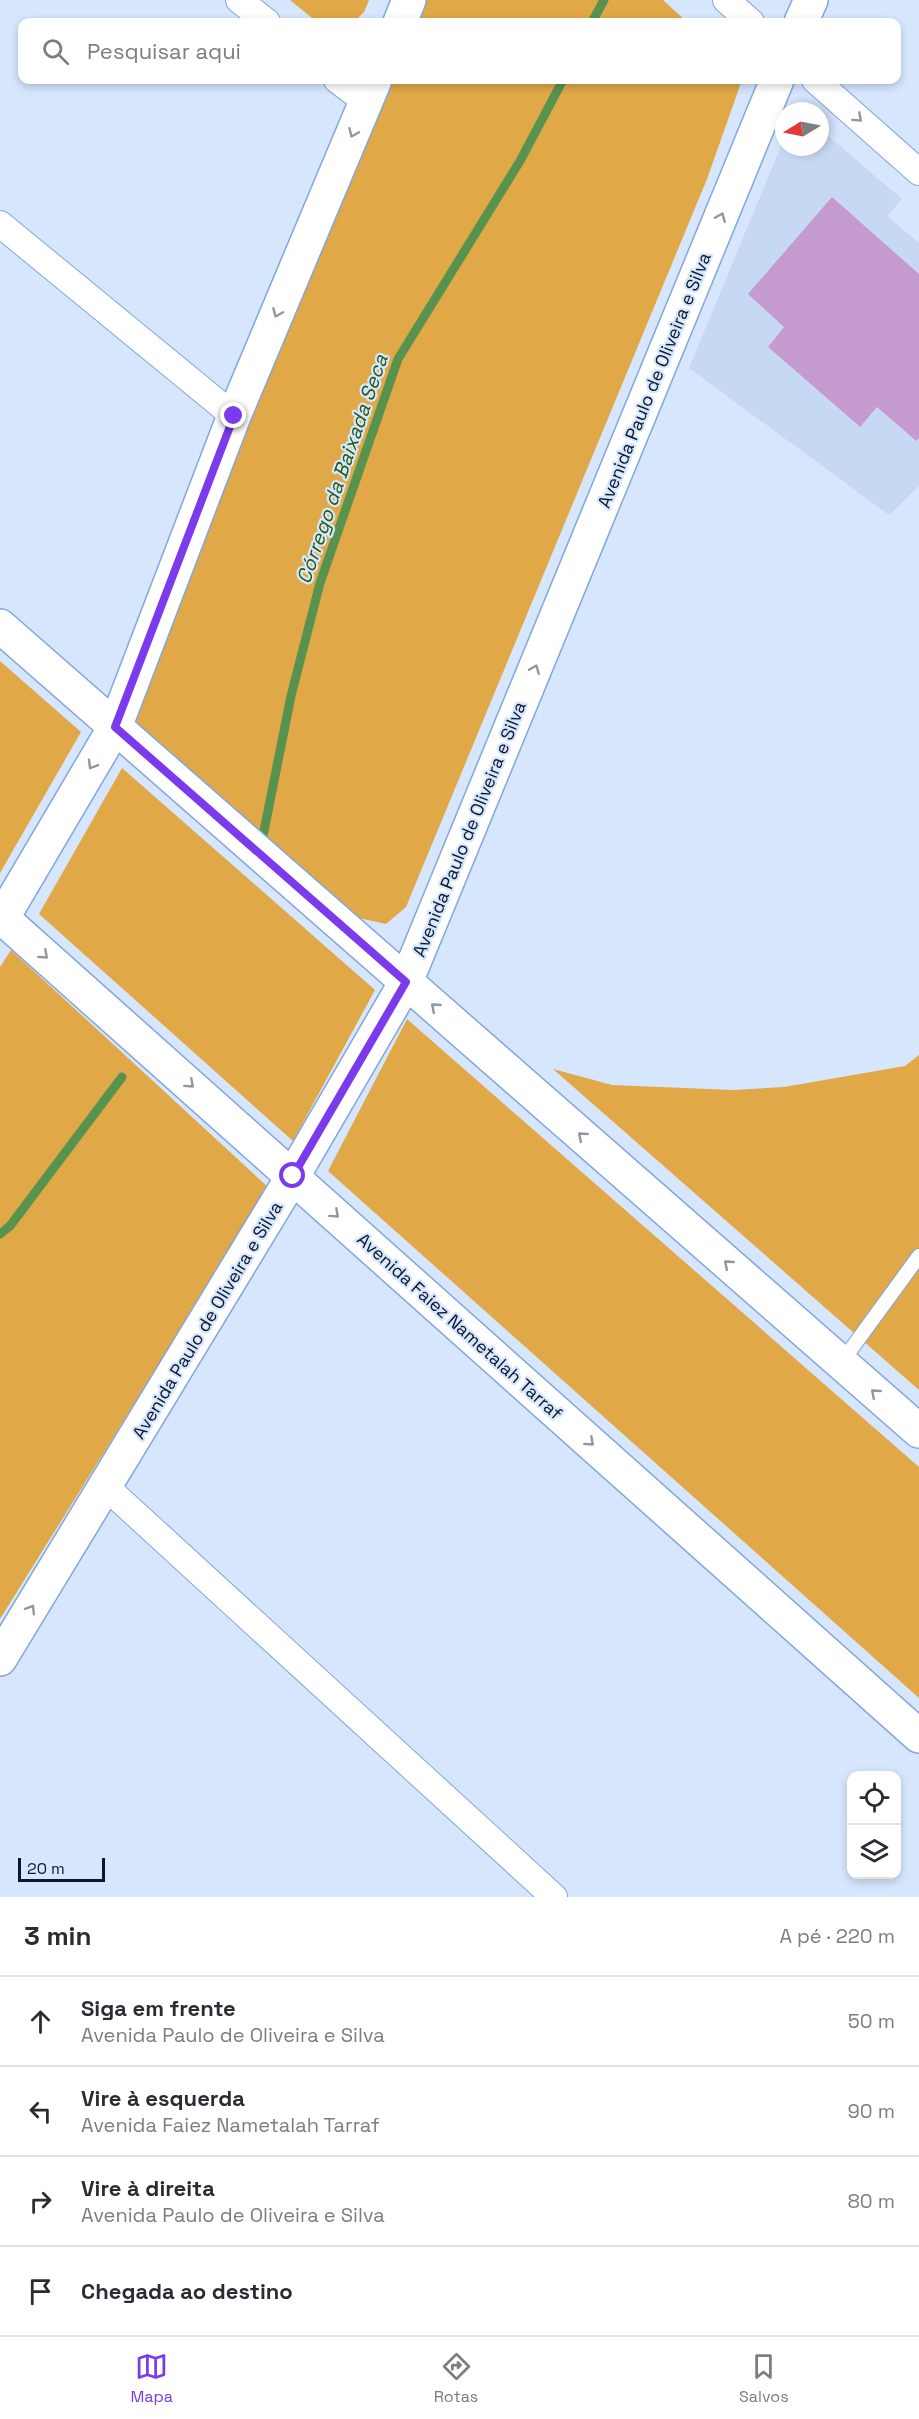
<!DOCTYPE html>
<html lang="pt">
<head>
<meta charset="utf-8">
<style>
	:root { --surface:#fff; --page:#f2f2f3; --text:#2b2b33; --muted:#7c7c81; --line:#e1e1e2; --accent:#7c3aed }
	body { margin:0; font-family:"Space Grotesk",sans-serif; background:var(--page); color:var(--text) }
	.controls { position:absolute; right:18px; bottom:18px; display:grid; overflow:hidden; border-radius:12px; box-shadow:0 3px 9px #0003 }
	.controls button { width:54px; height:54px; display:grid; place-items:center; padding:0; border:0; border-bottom:2px solid var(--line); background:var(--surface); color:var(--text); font:30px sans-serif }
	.compass { position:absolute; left:775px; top:102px; width:54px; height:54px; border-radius:50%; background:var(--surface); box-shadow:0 3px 9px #0003; rotate:260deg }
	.scale { position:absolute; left:18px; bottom:15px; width:87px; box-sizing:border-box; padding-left:6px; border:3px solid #0b182c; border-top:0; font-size:16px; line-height:21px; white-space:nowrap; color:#0b182c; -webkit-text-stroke:4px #d6e6fd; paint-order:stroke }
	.stop { position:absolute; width:18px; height:18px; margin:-14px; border:4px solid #7c3aed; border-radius:50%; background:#fff }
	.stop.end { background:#7c3aed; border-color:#fff; box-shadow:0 2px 6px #0008 }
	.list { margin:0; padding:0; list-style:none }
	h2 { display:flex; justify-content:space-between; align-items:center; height:78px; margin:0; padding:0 24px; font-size:26px }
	h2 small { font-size:20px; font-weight:400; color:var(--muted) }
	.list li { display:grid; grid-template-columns:39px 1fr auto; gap:18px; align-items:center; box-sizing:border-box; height:90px; padding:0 24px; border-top:2px solid var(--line) }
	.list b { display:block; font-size:22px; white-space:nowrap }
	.list p { margin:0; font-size:20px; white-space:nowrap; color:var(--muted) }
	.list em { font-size:20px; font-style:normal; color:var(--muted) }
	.icon { flex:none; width:33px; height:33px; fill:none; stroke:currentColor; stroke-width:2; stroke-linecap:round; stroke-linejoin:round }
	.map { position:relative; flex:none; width:919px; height:1897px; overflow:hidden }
	.search { position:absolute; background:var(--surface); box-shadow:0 3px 9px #0003; left:18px; right:18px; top:18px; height:66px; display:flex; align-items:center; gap:15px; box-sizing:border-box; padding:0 21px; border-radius:12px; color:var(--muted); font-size:22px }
	.sheet { height:438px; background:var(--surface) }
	nav { display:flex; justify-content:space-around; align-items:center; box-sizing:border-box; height:84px; border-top:2px solid var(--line); background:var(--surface); font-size:16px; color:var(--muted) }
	nav a { display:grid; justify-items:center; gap:3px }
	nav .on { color:var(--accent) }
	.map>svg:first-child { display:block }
</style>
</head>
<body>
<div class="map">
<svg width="919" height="1897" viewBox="0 0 919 1897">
	<rect width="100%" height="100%" fill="#d6e6fd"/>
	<path fill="#c7d8f2" d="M820,129l82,70 -15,17 32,27v31l-87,-76 -48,129 -16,20 91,80 18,-20 38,34 4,-3v48l-30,29 -200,-147 95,-229v8h36z"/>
	<path fill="#e0a847" d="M290,0h79l-5,12 -10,10h-37z
		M424,0h239l24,22h-273z
		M387,80h355l-35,99 -301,728 -20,17 -41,-9 -217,-192z
		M0,661l81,71 -81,141z
		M122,768l253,222 -82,151 -254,-227z
		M11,950l258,238 -269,431v-652z
		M407,1019l512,448v231l-591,-527z
		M919,1055v335l-366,-321 59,16 121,5 51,-3 121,-21z"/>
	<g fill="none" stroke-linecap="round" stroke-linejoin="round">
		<path stroke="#58924f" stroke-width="9" d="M592,22l12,-22
			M263,836l28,-140 29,-113 78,-224 122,-198 43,-81
			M0,1234l10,-8 112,-149"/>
	</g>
	<path fill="#c49ad0" d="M832,197l87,77v164l-3,3 -39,-34 -17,20 -92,-80 16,-20 -36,-33z"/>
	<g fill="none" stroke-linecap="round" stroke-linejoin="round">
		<g stroke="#82a6dc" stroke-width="16">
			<path id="lane" d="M841,1363l78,-107"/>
		</g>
		<g stroke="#82a6dc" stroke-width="28">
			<path id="street" d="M239,0l28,22
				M726,0l25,22
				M337,80l29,22
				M815,80l104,92
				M0,224l234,192
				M106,1487l448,410"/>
		</g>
		<g stroke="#82a6dc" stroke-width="36">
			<path id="secondary" d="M400,22l9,-22
				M801,22l10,-22
				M0,626l919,805
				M0,916l919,820
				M0,922l115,-195 119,-311 141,-336
				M0,1659l293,-483 113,-194 371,-902"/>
		</g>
		<use href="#lane" stroke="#fff" stroke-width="14"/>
		<use href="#street" stroke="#fff" stroke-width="26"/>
		<use href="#secondary" stroke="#fff" stroke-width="33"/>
	</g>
	<defs><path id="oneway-chevron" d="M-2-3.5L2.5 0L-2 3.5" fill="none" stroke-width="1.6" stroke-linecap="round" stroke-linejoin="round" transform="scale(1.5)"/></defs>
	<g stroke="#9197a0">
		<use href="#oneway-chevron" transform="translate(858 118) rotate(42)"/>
		<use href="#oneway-chevron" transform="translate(353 133) rotate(113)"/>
		<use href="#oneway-chevron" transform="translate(721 217) rotate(-68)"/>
		<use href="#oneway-chevron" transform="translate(277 313) rotate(113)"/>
		<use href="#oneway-chevron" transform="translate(535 669) rotate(-68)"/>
		<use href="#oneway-chevron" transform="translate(92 765) rotate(120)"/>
		<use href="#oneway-chevron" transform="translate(44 955) rotate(42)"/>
		<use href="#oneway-chevron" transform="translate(435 1007) rotate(-139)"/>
		<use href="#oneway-chevron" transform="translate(190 1084) rotate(42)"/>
		<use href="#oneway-chevron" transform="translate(582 1136) rotate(-139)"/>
		<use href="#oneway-chevron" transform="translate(335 1214) rotate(42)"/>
		<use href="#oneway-chevron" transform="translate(728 1264) rotate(-139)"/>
		<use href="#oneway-chevron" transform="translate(875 1393) rotate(-139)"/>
		<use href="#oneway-chevron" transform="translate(590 1442) rotate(42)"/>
		<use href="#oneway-chevron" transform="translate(31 1609) rotate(-58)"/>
	</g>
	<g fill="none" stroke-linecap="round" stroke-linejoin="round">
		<path stroke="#7c3aed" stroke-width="8" d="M234,416l-119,311 291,255 -113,194"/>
	</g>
	<g text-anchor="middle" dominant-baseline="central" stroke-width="4.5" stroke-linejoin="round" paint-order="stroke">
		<g font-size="18" fill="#0b182c" stroke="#d6e6fd">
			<text transform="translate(654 380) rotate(-68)">Avenida Paulo de Oliveira e Silva</text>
			<text transform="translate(469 829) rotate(-68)">Avenida Paulo de Oliveira e Silva</text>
			<text transform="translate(207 1320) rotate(-59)">Avenida Paulo de Oliveira e Silva</text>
			<text transform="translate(460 1326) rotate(42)">Avenida Faiez Nametalah Tarraf</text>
		</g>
		<g font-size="20" font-style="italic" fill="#255811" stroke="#d6e6fd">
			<text transform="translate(342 469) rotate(-71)">Córrego da Baixada Seca</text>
		</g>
	</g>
</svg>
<div class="controls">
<button><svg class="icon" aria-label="locate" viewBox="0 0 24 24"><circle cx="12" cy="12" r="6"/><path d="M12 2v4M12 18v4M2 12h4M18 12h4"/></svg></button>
<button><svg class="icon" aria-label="layers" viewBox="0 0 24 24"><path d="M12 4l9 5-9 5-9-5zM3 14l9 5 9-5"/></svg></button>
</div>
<svg class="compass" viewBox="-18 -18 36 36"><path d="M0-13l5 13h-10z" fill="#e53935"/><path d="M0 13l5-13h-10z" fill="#7c7c81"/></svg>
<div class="scale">20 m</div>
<div class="stop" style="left:293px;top:1176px"></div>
<div class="stop end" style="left:234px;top:416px"></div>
<div class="search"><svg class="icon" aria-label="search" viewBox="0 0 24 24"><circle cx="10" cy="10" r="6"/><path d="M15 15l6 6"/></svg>Pesquisar aqui</div>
</div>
<section class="sheet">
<h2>3 min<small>A pé · 220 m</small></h2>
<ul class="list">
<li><svg class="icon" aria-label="ahead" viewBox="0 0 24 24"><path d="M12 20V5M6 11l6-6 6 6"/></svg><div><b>Siga em frente</b><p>Avenida Paulo de Oliveira e Silva</p></div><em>50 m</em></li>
<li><svg class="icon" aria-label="left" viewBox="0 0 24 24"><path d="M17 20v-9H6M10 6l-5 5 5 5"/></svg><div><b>Vire à esquerda</b><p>Avenida Faiez Nametalah Tarraf</p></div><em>90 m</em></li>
<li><svg class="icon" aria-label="right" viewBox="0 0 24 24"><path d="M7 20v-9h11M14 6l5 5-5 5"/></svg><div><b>Vire à direita</b><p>Avenida Paulo de Oliveira e Silva</p></div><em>80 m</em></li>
<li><svg class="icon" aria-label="arrive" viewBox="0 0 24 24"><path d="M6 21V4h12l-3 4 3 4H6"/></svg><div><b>Chegada ao destino</b></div></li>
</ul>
</section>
<nav>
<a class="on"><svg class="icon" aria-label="map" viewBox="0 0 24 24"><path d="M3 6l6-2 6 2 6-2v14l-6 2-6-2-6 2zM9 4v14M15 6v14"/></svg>Mapa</a>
<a><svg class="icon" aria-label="directions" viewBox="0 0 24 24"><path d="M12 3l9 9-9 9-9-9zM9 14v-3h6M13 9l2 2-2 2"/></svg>Rotas</a>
<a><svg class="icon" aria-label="saved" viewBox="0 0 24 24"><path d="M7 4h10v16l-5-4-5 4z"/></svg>Salvos</a>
</nav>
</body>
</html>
